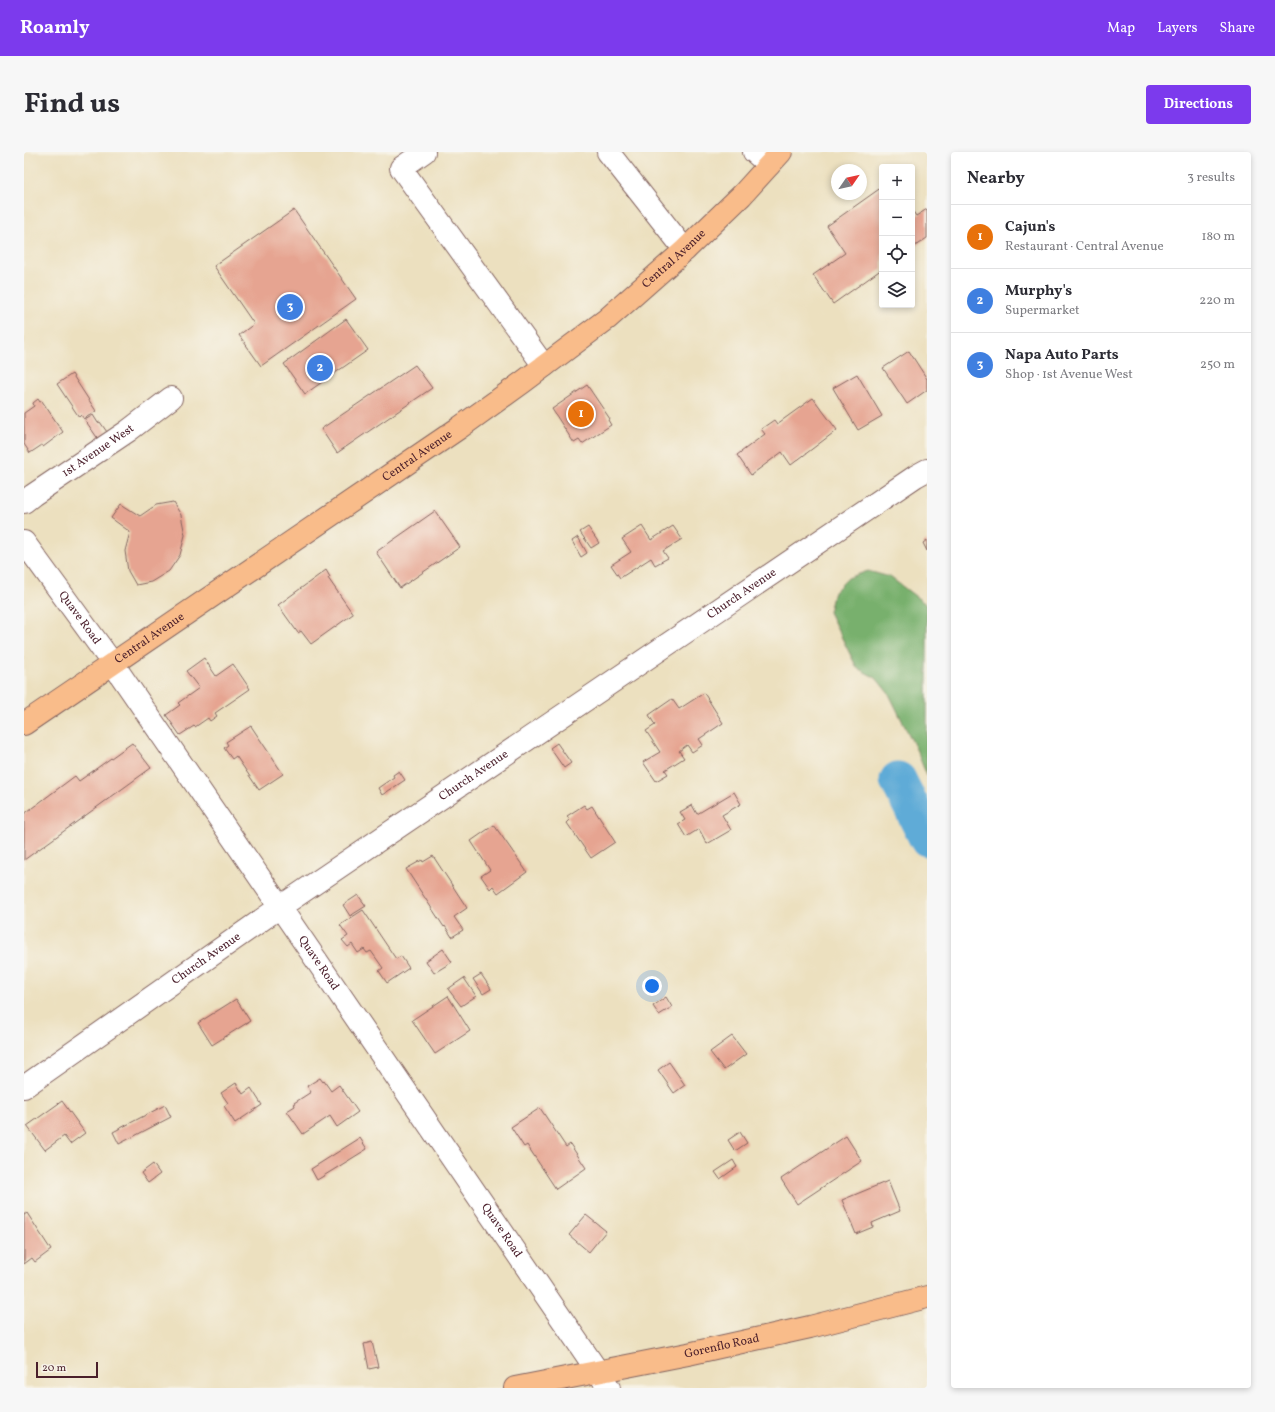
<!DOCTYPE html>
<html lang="en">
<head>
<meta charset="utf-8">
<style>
	:root { --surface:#fff; --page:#f7f7f7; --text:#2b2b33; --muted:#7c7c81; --line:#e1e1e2; --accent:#7c3aed }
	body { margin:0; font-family:Vollkorn,serif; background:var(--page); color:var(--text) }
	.controls { position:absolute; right:12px; top:12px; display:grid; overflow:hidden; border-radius:4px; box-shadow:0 2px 6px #0003 }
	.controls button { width:36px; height:36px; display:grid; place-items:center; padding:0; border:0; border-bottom:1px solid var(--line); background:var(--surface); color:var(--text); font:20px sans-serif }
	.compass { position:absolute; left:807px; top:12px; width:36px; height:36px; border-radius:50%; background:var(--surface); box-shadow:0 2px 6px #0003; rotate:56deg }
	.scale { position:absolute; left:12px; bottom:10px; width:62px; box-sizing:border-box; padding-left:4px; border:2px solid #4a1f2b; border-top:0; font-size:11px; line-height:14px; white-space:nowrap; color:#4a1f2b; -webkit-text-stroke:3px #f7f3e8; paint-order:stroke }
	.you { position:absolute; left:628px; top:834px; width:14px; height:14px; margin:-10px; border:3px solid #fff; border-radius:50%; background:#1a73e8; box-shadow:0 0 0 6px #1a73e833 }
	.badge { display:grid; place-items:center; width:26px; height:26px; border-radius:50%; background:var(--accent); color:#fff; font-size:13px; font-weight:700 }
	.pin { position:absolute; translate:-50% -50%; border:2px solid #fff; box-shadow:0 1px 4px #0006 }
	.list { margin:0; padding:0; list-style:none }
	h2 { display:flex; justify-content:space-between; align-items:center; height:52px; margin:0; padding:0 16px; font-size:17px }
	h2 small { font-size:13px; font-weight:400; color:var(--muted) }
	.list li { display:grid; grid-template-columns:26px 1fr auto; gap:12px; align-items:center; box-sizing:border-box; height:64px; padding:0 16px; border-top:1px solid var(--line) }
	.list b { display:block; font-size:15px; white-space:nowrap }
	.list p { margin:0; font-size:13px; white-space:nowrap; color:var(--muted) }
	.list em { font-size:13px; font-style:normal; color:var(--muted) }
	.icon { flex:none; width:22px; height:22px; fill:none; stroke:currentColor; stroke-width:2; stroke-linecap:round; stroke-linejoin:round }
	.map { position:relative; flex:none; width:903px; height:1236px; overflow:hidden; border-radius:4px }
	header { display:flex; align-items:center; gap:24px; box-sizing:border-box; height:56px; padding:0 20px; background:var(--accent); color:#fff }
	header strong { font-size:19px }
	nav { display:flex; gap:22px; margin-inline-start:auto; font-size:14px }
	.intro { display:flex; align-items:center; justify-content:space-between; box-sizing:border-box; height:96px; padding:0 24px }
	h1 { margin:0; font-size:28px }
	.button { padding:10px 18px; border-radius:4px; background:var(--accent); color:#fff; font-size:14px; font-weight:700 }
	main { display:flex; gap:24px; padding:0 24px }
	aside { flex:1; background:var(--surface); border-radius:4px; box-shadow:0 2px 6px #0003 }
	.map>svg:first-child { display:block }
</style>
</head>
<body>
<header>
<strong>Roamly</strong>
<nav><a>Map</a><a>Layers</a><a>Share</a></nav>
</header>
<div class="intro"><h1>Find us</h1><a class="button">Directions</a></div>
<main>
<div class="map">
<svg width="903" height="1236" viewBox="0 0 903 1236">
	<rect width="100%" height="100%" fill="#f7f3e8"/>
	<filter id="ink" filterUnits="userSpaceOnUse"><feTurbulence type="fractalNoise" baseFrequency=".025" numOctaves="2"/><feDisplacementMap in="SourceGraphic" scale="8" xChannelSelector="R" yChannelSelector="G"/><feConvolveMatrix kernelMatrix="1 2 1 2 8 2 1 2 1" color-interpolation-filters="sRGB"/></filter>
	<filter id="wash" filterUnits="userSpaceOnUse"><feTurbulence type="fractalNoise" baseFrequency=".012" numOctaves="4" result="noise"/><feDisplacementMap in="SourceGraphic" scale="16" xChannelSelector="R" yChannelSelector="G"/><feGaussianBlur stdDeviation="0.9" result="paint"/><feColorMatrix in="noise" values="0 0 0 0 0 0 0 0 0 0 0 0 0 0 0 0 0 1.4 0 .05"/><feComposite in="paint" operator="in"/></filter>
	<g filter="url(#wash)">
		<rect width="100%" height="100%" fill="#ece0bf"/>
		<path fill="#78b06d" stroke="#61684c" d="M844,419l22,6 37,28v171l-11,-27 -27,-55 -13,-16 -19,-10 -28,-56 5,-20 14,-14z"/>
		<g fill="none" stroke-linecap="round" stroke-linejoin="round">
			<path stroke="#5eabd7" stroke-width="37" d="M874,628l29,58"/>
		</g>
		<g id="blocks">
			<path fill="#e6a491" d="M858,35v82l-49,35 -20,-29 32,-22 -18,-27z
				M903,57v29l-15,10v-38l4,6z
				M270,58l62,89 -95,67 -22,-31 15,-11 -40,-58z
				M322,167l22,31 -63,44 -21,-30z
				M885,199l18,28v11l-20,14 -24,-36z
				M391,213l17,23 -95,65 -16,-24z
				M48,222l24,37 -12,8 -3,-4 -2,2 -22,-33z
				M833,222l25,42 -24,14 -25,-42z
				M563,233l23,34 -2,1 3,5 -29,19 -3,-4 -5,3 -22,-34z
				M789,246l24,32 -46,35 -9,-13 -31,23 -14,-20 28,-21 -4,-5 13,-9 3,4z
				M14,247l2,3 2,-1 21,31 -20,15 -1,-2 -12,8 -6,-9v-31l10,-7 -1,-3z
				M69,263l5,8 2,-1 7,10 -2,1 5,8 -7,5 -18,-26z
				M149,350l8,13 4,20 -5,20 -11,16 -18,11 -15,3 -8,-14 -3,-20 5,-19 -19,-14 10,-14 19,12 16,-11z
				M411,359l25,36 -60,41 -24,-36z
				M618,374l9,14 22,-14 9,13 -19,12 5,7 -13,7 -4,-7 -31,20 -9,-13 20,-13 -9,-13z
				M564,375l11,16 -8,5 -11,-16z
				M554,385l9,16 -6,4 -9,-16z
				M903,388v11l-4,-8z
				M302,418l4,7 -2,1 25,36 -42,30 -10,-13 -3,2 -20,-28z
				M180,506l12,18 17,-12 17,25 -35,24 2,3 -7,5 -2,-3 -13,9 -1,-1 -14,9 -14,-20 14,-10 -2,-2 21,-15 -13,-17z
				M680,541l19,30 -24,16 4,6 -11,7 -5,-7 -8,6 5,7 -19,12 3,4 -12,7 -13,-19 17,-10 -14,-21 9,-6 -6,-10 23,-16 7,10z
				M227,574l32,48 -24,16 -23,-34 -4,3 -8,-11 4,-3 -2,-3z
				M108,591l19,25 -127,92v-46l51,-38 4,5z
				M533,591l14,20 -7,5 -14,-20z
				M375,619l6,9 -23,15 -4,-7 16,-11 -1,-2z
				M710,640l7,12 -19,11 9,15 -24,14 -8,-15 -13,8 -8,-13 7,-4 -5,-8 12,-7 5,9z
				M560,653l3,4 5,-3 23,36 -24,16 -24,-35 3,-3 -3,-4z
				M470,673l33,47 -29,21 -5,-7 -3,3 -9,-13 9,-6 -19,-29z
				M409,704l34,52 -13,9 9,13 -11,7 -7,-11 -1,1 -38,-58 16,-9 1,2z
				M334,743l8,11 -16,10 -7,-11z
				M339,758l33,49 5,-3 8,12 -22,15 -8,-12 4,-3 -12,-17 -4,2 -3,-4 -6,4 -6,-9 -4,3 -6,-7 6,-4 -8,-11z
				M419,797l9,13 -18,11 -8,-12z
				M457,822l10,15 -8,5 -10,-15z
				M440,826l12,18 -15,10 -13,-17z
				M424,844l22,35 -35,23 -23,-34z
				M642,845l6,10 -13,8 -6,-9z
				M212,847l14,22 -38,24 -14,-22z
				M708,884l14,18 -22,16 -14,-18z
				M645,910l16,23 -11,8 -16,-23z
				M296,926l3,4 1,-1 7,10 8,-6 19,27 -21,15 -7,-11 -27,18 -16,-23 8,-5 -1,-3 17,-11 -4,-6z
				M212,931l7,11 8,-6 11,17 -27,18 -11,-17 4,-3 -7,-10z
				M38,949l23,32 -15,11 -6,-8 -19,14 -18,-24z
				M141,953l6,12 -52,27 -6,-12z
				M516,956l26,39 4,-3 16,24 -30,21 -29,-44 -3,2 -13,-20z
				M716,980l7,11 -12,8 -7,-11z
				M822,984l16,25 -65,43 -16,-25z
				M336,986l7,11 -50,31 -6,-11z
				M709,1008l4,7 -17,12 -5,-7z
				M129,1012l7,10 -12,9 -7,-10z
				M864,1029l12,30 -28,12 1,4 -17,7 -14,-34z
				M3,1061l24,37 -16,12 -3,-4 -8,6v-49z
				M562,1063l20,16 -17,21 -20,-17z
				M348,1190l6,25 -9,2 -5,-25z"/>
		</g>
	</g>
	<g filter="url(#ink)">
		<use href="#blocks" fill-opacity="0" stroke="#83635f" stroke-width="1"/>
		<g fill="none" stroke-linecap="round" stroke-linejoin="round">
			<g stroke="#83635f" stroke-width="24">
				<g id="minor">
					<path d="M400,0l-23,16 143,198"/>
					<path d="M584,0l77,98"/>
					<path d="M730,0l15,13"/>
					<path id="s1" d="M0,350l9,-7 95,-64 43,-33"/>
					<path id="s2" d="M0,390l89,122 167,243 329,481"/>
					<path id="s3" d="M0,935l256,-180 636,-431 11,-6"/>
				</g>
			</g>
			<g stroke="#83635f" stroke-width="24">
				<g id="major">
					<path id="s4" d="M0,572l435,-296 64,-46 84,-63 78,-69 57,-55 39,-43"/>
					<path id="s5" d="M491,1236l173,-34 122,-27 117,-30"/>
				</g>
			</g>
			<use href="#minor" stroke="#fff" stroke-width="22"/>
			<use href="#major" stroke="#f9bc8a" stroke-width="22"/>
		</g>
	</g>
	<g text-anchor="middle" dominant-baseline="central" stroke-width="4" stroke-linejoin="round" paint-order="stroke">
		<g font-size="12" fill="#4a1f2b" stroke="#f7f3e8">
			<text stroke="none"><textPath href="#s4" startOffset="800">Central Avenue</textPath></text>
			<text stroke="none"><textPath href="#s1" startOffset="90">1st Avenue West</textPath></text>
			<text stroke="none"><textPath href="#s4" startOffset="476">Central Avenue</textPath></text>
			<text stroke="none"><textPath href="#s3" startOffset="871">Church Avenue</textPath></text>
			<text stroke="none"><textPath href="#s2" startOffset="94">Quave Road</textPath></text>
			<text stroke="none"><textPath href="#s4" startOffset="152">Central Avenue</textPath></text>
			<text stroke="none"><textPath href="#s3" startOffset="547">Church Avenue</textPath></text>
			<text stroke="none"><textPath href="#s3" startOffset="223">Church Avenue</textPath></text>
			<text stroke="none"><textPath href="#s2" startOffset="514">Quave Road</textPath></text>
			<text stroke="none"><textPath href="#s2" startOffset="838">Quave Road</textPath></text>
			<text stroke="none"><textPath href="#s5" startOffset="211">Gorenflo Road</textPath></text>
		</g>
	</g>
</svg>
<div class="controls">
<button>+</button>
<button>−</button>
<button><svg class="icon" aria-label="locate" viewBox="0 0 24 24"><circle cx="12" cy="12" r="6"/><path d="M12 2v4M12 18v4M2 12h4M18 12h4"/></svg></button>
<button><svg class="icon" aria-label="layers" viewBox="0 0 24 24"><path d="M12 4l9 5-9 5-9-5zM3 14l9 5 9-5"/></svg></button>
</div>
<svg class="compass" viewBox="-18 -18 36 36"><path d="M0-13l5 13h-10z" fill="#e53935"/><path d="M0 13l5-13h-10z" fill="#7c7c81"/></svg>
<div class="scale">20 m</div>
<div class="you"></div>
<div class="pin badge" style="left:557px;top:262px;background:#e8710a">1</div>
<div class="pin badge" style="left:296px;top:216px;background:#3f7fe0">2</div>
<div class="pin badge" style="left:266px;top:155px;background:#3f7fe0">3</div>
</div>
<aside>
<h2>Nearby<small>3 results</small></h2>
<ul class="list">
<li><span class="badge" style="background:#e8710a">1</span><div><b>Cajun's</b><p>Restaurant · Central Avenue</p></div><em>180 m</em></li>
<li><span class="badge" style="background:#3f7fe0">2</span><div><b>Murphy's</b><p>Supermarket</p></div><em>220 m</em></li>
<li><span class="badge" style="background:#3f7fe0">3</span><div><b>Napa Auto Parts</b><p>Shop · 1st Avenue West</p></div><em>250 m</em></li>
</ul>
</aside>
</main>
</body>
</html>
